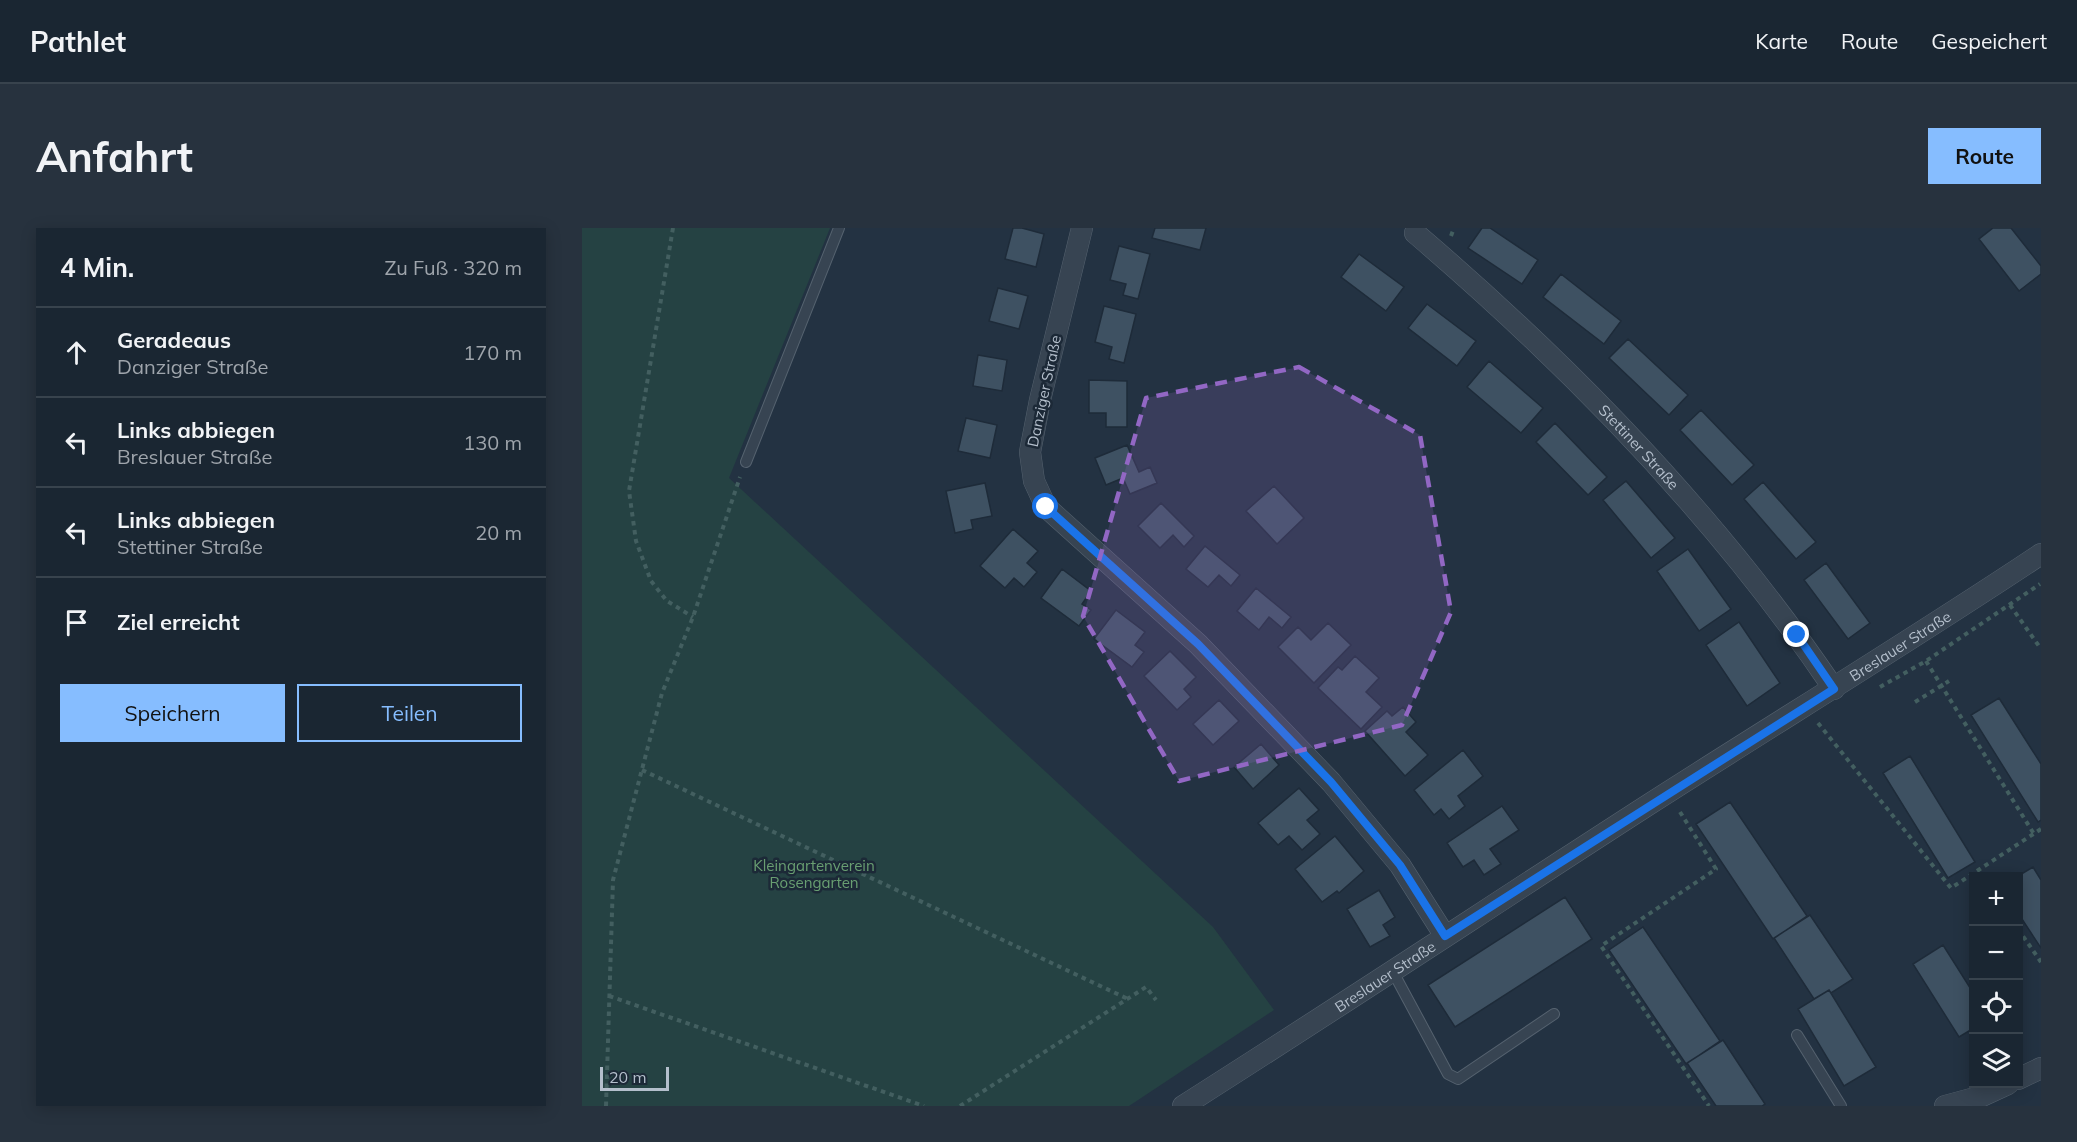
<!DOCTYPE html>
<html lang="de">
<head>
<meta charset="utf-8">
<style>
	:root { --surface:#1a2632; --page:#27323e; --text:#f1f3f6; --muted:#9fa5ac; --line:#38434d; --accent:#86bdff }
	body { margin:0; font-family:Mulish,sans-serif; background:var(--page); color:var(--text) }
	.controls { position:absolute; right:18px; bottom:18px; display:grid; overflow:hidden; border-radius:0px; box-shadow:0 3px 15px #0003 }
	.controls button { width:54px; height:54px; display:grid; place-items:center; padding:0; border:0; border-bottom:2px solid var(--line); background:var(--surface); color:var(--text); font:30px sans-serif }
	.scale { position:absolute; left:18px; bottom:15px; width:69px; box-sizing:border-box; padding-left:6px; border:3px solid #b4bfcc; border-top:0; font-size:16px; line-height:21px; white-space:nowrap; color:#b4bfcc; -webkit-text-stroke:4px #1c2937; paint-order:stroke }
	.stop { position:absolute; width:18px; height:18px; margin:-14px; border:4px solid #1a73e8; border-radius:50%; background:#fff }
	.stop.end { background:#1a73e8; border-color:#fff; box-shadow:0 2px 6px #0008 }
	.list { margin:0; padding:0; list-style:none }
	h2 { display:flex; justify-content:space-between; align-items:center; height:78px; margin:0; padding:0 24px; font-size:26px }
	h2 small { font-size:20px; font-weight:400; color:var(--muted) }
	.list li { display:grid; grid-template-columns:39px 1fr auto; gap:18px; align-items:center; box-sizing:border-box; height:90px; padding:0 24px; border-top:2px solid var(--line) }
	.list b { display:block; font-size:22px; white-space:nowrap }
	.list p { margin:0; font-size:20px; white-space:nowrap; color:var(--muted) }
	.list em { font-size:20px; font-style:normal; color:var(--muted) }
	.actions { display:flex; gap:12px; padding:18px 24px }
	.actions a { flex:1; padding:14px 0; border:2px solid var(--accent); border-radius:0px; text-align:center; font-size:21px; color:var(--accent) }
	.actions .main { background:var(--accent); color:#111 }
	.icon { flex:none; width:33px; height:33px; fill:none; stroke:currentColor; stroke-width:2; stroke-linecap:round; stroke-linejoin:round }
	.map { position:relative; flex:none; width:1459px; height:878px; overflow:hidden; border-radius:0px }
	header { display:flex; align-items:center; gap:36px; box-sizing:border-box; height:84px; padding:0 30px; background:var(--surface); border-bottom:2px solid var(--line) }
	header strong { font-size:28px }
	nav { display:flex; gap:33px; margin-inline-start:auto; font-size:21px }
	.intro { display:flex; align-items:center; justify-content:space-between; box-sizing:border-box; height:144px; padding:0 36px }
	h1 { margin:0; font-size:42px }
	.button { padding:15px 27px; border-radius:0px; background:var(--accent); color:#111; font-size:21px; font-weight:700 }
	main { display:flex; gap:36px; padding:0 36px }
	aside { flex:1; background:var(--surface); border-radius:0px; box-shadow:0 3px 15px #0003 }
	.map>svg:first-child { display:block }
</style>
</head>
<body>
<header>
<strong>Pathlet</strong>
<nav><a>Karte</a><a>Route</a><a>Gespeichert</a></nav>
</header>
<div class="intro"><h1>Anfahrt</h1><a class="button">Route</a></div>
<main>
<aside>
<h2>4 Min.<small>Zu Fuß · 320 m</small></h2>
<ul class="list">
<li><svg class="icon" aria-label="ahead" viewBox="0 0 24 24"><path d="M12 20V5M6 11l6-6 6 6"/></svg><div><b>Geradeaus</b><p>Danziger Straße</p></div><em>170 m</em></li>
<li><svg class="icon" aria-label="left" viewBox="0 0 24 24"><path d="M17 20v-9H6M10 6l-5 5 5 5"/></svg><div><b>Links abbiegen</b><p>Breslauer Straße</p></div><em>130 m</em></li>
<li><svg class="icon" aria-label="left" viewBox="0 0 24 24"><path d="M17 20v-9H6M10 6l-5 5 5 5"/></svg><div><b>Links abbiegen</b><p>Stettiner Straße</p></div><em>20 m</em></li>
<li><svg class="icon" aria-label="arrive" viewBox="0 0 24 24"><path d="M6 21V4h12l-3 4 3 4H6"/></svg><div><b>Ziel erreicht</b></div></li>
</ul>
<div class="actions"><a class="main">Speichern</a><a>Teilen</a></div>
</aside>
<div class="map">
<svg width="1459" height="878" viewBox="0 0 1459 878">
	<rect width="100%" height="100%" fill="#233242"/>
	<path fill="#254243" d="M0,0h248l-101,250 484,449 61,83 -145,96h-547z"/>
	<path fill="#3e5162" stroke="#1e2b39" stroke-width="1.5" d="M431,0h9l22,6 -8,33 -31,-8z
		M573,0h51l-6,22 -48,-12z
		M900,0h8l48,32 -16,24 -54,-36z
		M1411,0h18l30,38v8l-22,17 -40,-52z
		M537,18l31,8 -12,45 -15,-4 3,-11 -16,-4z
		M777,26l45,33 -18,24 -45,-34z
		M979,46l60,47 -17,23 -61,-47z
		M416,60l30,8 -9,33 -30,-8z
		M845,76l49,37 -19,25 -49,-38z
		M522,78l32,8 -12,49 -15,-4 3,-12 -17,-5z
		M1046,111l60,56 -19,20 -60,-57z
		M396,127l29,5 -5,31 -29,-5z
		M907,133l54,47 -22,25 -54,-46z
		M507,152l38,1v46h-21v-14h-17z
		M1119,182l53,55 -22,20 -52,-55z
		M384,190l31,7 -7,33 -32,-7z
		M973,195l52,54 -19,18 -52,-53z
		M545,217l12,27 11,-5 7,16 -27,11 -7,-16 -17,7 -11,-27z
		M1044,253l49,57 -24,20 -48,-58z
		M1181,254l53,60 -20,17 -52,-60z
		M403,255l7,33 -21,4 2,9 -18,4 -9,-42z
		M692,258l30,32 -27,26 -31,-33z
		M579,275l33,33 -10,11 -11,-12 -13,13 -22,-22z
		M431,301l25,22 -11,12 10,9 -13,15 -10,-9 -9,10 -25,-22z
		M623,318l35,29 -9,11 -12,-11 -11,12 -22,-18z
		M1106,321l43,60 -32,22 -42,-60z
		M1244,335l44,60 -22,16 -44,-59z
		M480,341l29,22 -9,13 9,6 -12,16 -38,-28z
		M674,360l35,29 -9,11 -13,-11 -10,13 -22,-19z
		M534,382l29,22 -10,13 9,7 -12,15 -38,-28z
		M1157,394l41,61 -33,23 -41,-61z
		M746,395l23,22 -37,38 -36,-36 20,-20 13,13z
		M588,423l26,26 -12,12 7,8 -14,13 -33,-34z
		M773,428l24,22 -13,14 16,15 -21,22 -43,-41 20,-21 4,3z
		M1417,470l42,66v56l-3,2 -67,-107z
		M637,472l20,21 -26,24 -20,-21z
		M821,479l13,15 -10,10 22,23 -23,21 -40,-45 22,-20 5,5z
		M679,516l18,21 -26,24 -19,-22z
		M881,522l20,26 -25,20 7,10 -16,13 -8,-10 -7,6 -20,-25z
		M1328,528l65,106 -27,16 -65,-105z
		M717,560l20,22 -12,10 13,14 -18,16 -13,-14 -11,9 -20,-22z
		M1148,574l77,114 -34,23 -77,-115z
		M920,578l17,24 -29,19 11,15 -17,11 -10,-15 -11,7 -16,-24z
		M753,608l29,35 -25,22 -2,-2 -15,11 -27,-33z
		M1451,639l8,13v68l-23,-35v-37z
		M797,662l16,27 -12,8 7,11 -20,11 -23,-38z
		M983,669l27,42 -137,88 -27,-42z
		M1228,687l43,64 -22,14 -2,-3 -15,9 -40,-61z
		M1061,699l77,114 -34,23 -77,-114z
		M1361,717l31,49v34l-15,9 -46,-73z
		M1247,762l47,77 -32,19 -46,-77z
		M1141,812l42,64 -3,2h-46l-29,-43z"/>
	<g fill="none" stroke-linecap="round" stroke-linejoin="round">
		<g stroke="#55626f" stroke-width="12">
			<path id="lane" d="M164,234l93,-234
				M810,742l56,104 10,5 96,-65
				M1215,807l44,71"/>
		</g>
		<g stroke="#55626f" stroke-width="22">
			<g id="street">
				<path d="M500,0l-42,172 -10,52 4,29 12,26 152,137 133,138 69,83 45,71"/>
				<path id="s1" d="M833,5c157,134 303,284 419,456"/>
				<path d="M1436,851l23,-11"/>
				<path id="s2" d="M601,878c156,-99 310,-201 465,-301 131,-84 264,-165 393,-251"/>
				<path d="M1363,878l37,-10 26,-12"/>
			</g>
		</g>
		<path stroke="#435f60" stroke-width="4" stroke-dasharray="4.5 4.5" stroke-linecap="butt" d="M91,0l-44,263 7,50 15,40 16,20 26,16
			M869,8l3,-8
			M1428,377l31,44
			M1344,433l108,173
			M1298,459l46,-26 114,-77
			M1333,474l34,-21
			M1236,495l133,165 90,-59
			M60,542l486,229
			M1098,584l36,57 -115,77 108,160
			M1436,701l23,33
			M27,768l315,110
			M24,878l7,-226 49,-187 31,-76 47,-140
			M378,878l186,-119 10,13"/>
		<use href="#lane" stroke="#374452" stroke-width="10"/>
		<use href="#street" stroke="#374452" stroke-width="21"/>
	</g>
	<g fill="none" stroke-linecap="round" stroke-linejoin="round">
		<path stroke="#1a73e8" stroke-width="8" d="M464,279l152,137 133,138 69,83 45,71 389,-247 -37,-54"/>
	</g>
	<path fill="#9267c4" fill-opacity="0.2" stroke="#9267c4" stroke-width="4.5" stroke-dasharray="12 8" stroke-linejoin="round" d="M717,139l121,68 31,177 -49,113 -223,56 -96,-165 63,-218z"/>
	<g text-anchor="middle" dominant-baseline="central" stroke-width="5" stroke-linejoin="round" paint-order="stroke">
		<g font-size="15" fill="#b4bfcc" stroke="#1c2937">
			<text transform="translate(462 163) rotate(-78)">Danziger Straße</text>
			<text stroke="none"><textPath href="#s1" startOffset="310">Stettiner Straße</textPath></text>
			<text stroke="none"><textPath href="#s2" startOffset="852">Breslauer Straße</textPath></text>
			<text stroke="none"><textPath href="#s2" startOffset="240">Breslauer Straße</textPath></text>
		</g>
		<g font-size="15" fill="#699f72" stroke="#1c2937">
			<text x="232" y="637">Kleingartenverein<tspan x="232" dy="17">Rosengarten</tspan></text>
		</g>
	</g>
</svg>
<div class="controls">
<button>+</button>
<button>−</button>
<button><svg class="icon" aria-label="locate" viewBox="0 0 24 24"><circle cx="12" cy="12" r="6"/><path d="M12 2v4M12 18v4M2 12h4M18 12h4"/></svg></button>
<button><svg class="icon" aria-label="layers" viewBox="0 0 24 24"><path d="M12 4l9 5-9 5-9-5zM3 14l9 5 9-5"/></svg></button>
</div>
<div class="scale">20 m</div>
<div class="stop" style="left:464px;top:279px"></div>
<div class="stop end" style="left:1215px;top:407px"></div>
</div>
</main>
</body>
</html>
